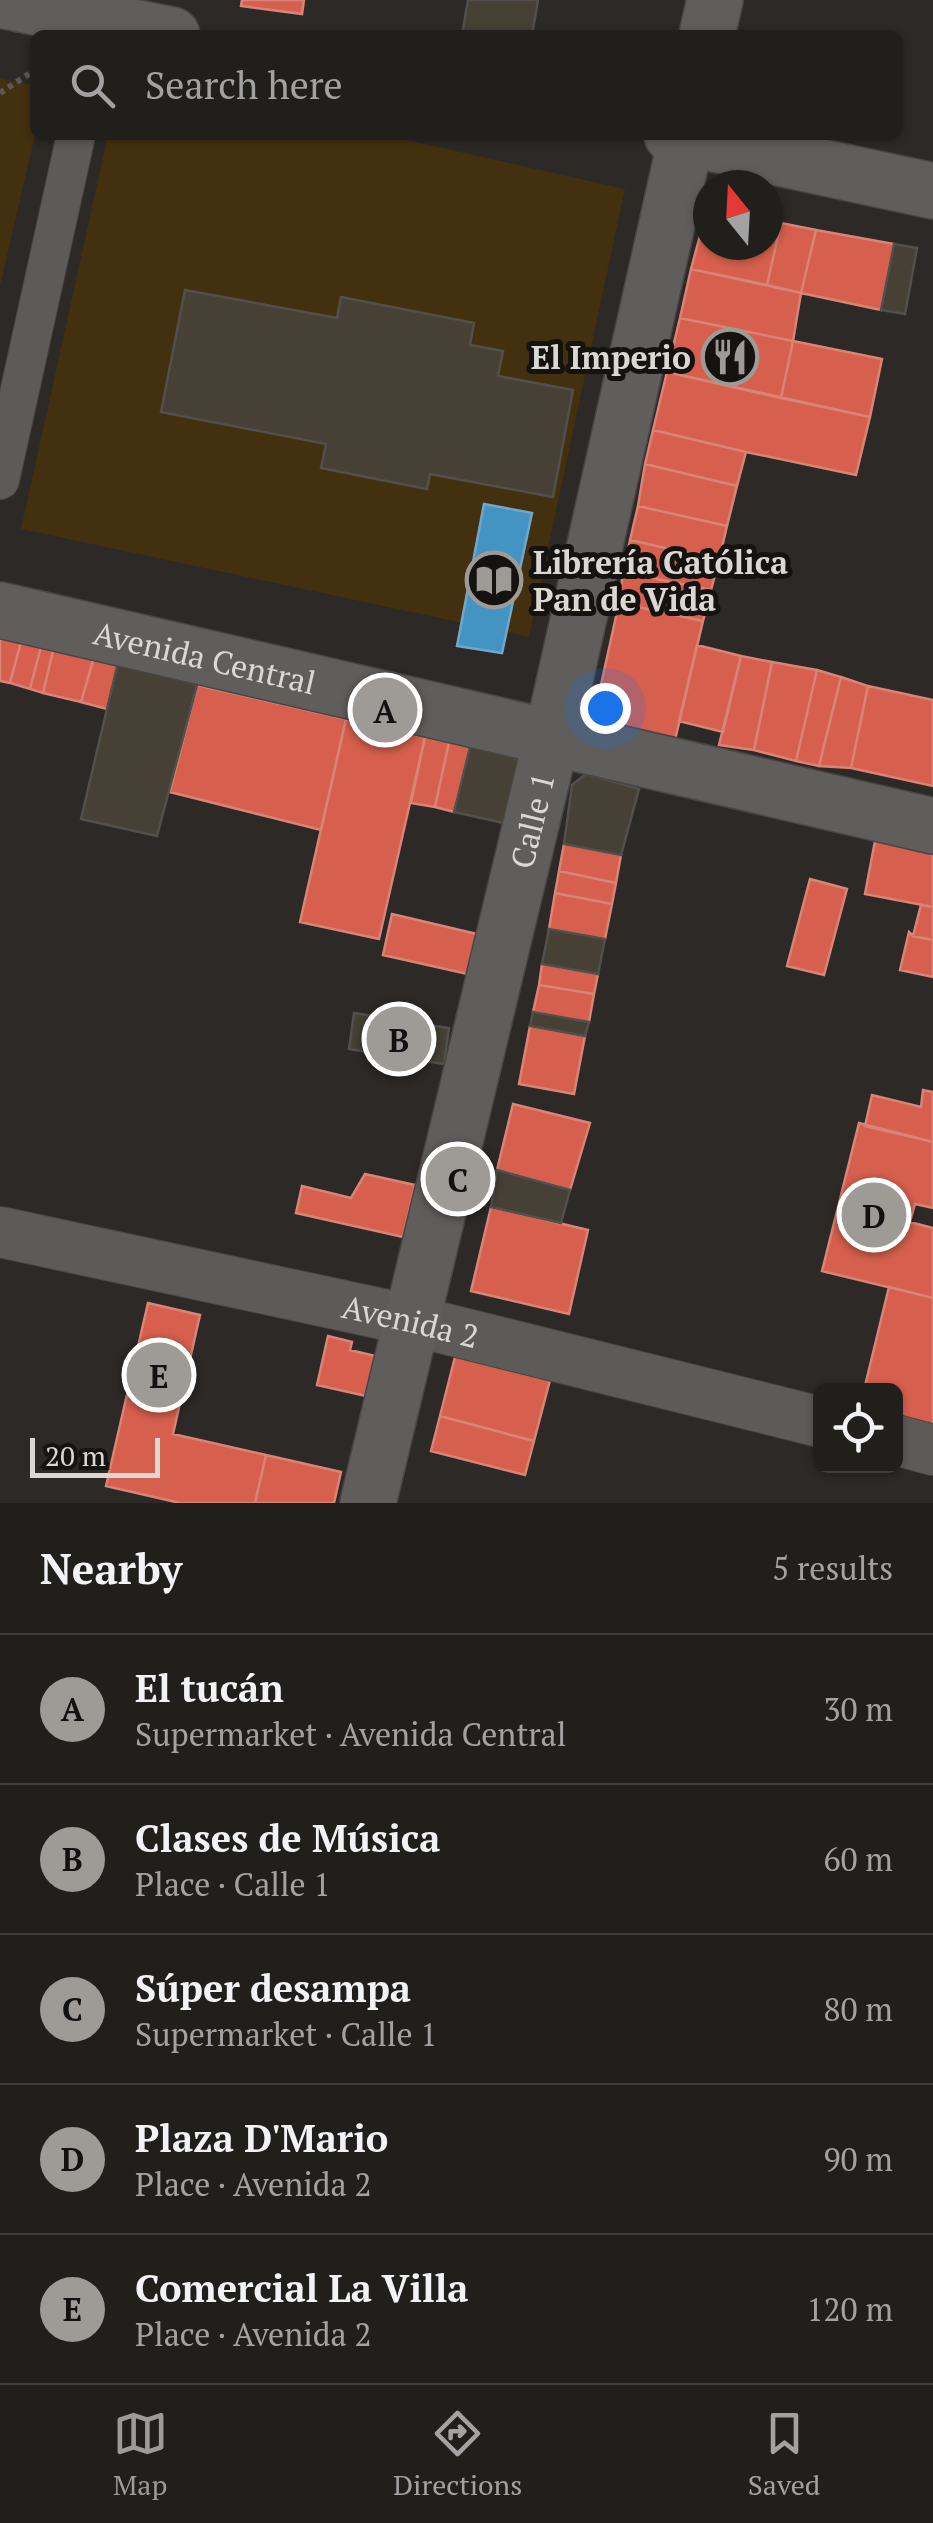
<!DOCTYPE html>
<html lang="en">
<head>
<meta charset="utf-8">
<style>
	:root { --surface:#211f1c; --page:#2d2c29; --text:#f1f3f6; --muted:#a2a2a3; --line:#3e3d3b; --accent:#9e9b97 }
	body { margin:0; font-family:"PT Serif",serif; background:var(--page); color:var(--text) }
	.controls { position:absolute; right:30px; bottom:30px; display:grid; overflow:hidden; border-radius:15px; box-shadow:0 2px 8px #0004 }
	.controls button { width:90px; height:90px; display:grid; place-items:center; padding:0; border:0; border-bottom:2px solid var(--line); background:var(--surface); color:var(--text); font:50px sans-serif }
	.compass { position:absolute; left:693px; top:170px; width:90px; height:90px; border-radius:50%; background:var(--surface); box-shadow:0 2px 8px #0004; rotate:342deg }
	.scale { position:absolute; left:30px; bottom:25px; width:130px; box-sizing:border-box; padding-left:10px; border:5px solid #dbd8d4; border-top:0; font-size:28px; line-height:35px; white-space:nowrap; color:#dbd8d4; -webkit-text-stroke:8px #151310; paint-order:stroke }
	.you { position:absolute; left:605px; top:708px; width:35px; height:35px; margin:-25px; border:8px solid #fff; border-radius:50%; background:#1a73e8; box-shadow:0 0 0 15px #1a73e833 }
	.badge { display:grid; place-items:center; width:65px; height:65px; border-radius:50%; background:var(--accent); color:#111; font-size:32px; font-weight:700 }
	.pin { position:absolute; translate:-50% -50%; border:5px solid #fff; box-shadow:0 2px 10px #0006 }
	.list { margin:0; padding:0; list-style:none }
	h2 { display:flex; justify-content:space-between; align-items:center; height:130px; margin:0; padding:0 40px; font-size:42px }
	h2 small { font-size:32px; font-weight:400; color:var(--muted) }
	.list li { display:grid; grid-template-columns:65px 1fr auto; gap:30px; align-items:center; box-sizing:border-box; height:150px; padding:0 40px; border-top:2px solid var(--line) }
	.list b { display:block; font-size:38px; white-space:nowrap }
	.list p { margin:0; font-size:32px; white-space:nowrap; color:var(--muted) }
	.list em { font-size:32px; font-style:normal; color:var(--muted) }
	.icon { flex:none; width:55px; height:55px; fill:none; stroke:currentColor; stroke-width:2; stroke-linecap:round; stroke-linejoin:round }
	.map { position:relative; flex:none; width:933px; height:1503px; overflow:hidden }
	.search { position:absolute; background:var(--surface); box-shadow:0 2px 8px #0004; left:30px; right:30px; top:30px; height:110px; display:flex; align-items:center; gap:25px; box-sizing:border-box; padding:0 35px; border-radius:15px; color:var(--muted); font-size:38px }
	.sheet { height:880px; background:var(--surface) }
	nav { display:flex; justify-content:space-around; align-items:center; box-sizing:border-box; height:140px; border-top:2px solid var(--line); background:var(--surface); font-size:28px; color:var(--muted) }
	nav a { display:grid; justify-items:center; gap:5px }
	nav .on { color:var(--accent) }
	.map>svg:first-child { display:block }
</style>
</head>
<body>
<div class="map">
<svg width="933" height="1503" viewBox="0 0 933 1503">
	<rect width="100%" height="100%" fill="#2c2926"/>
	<path fill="#43300f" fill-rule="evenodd" d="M0,78l35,8v49l-35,151z
		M108,135h277l240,54 -96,448 -508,-108zM185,290l152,28 5,-21 132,26 -4,22 33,6 -5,25 75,15 -21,106 -122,-23 -3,15 -105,-21 4,-24 -164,-32z"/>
	<path fill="#d6604d" stroke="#d88476" stroke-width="2.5" d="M242,0h62l-2,14 -61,-8z
		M707,210l1,35h60v-24l13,2 -14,62 -76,-16z
		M781,223l35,7 -15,63 -34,-8z
		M816,230l78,14 -13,66 -80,-17z
		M691,269l110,24 -8,48 -113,-23z
		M680,318l113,23 -12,57 -114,-26z
		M793,341l89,18 -12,58 -89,-19z
		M667,372l203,45 -14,58 -110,-23 -93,-22z
		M653,430l93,22 -9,34 -92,-22z
		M645,464l92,22 -10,40 -89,-20z
		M638,506l89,20 -8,34 -89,-20z
		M630,540l89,20 -8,30 -88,-18z
		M623,572l88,18 -8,31 -84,-18z
		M619,603l84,18 -28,119 -70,-14 -10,-14z
		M0,635l22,3 -12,45 -10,-2z
		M22,638l20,5 -12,46 -20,-6z
		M42,643l12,4 -11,46 -13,-4z
		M697,645l44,11 -18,76 -44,-11z
		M54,647l40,10 -13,45 -38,-9z
		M741,656l31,6 -18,88 -35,-5z
		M94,657l24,5 -11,47 -26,-7z
		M772,662l45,8 -21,91 -42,-11z
		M817,670l24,7 -22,89 -23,-5z
		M841,677l27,9 -17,82 -32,-2z
		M197,685l149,34 -25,111 -151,-38z
		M868,686l65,14v86l-82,-18z
		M346,719l79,18 -46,202 -79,-17z
		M425,737l24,5 -14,65 -24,-4z
		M449,742l21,5 -16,65 -19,-5z
		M875,841l58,11v55l-68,-13z
		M564,844l57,11 -5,28 -57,-12z
		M559,871l57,12 -4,21 -57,-11z
		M810,879l37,10 -23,86 -37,-9z
		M555,893l57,11 -7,35 -56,-10z
		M921,905l12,2v33l-20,-4z
		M392,914l89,21 -9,40 -89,-20z
		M909,932l4,4 20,4v37l-33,-7z
		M542,964l56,10 -4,20 -55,-9z
		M539,985l55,9 -5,28 -56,-10z
		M530,1026l55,10 -11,58 -55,-10z
		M923,1090l10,2v50l-68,-16 7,-31 49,12z
		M513,1104l77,19 -20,67 -73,-20z
		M859,1123l74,19v66l-18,-4 -5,18 23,6v70l-111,-27z
		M365,1174l50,11 -12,52 -107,-24 6,-27 49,12z
		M491,1207l97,23 -19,84 -98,-23z
		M889,1287l44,11v132l-37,-9v-31h-32z
		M148,1303l52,12 -27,119 93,21 -11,48h-75l-74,-17z
		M328,1336l24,6 -2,8 25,6 -9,40 -49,-11z
		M456,1353l94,27 -16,61 -94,-25z
		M440,1416l94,25 -9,34 -94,-24z
		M266,1455l75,17 -7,31h-79z"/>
	<path fill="#4393c3" stroke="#71a8c8" stroke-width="2.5" d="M484,504l48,9 -30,140 -45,-7z"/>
	<path fill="#464035" stroke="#52504d" stroke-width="2.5" d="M468,0h70l-6,35h-70z
		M894,244l23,4 -12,66 -24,-4z
		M185,290l152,28 4,-21 133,26 -4,22 33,6 -5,25 75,14 -20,107 -123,-23 -3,15 -106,-21 5,-24 -165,-32z
		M118,662l79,23 -40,151 -76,-17z
		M470,747l42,10 10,6 -14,61 -54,-12z
		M586,774l53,15 -18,66 -57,-11 8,-59z
		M549,929l56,10 -7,35 -56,-10z
		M533,1012l56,10 -4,14 -55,-10z
		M354,1013l95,15 -5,36 -95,-15z
		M497,1170l73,20 -9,33 -70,-16z"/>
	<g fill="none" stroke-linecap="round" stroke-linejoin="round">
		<g stroke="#484543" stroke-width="40">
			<path id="pedestrian" d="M0,480l76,-345"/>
		</g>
		<g stroke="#484543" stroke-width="52">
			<g id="minor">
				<path id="s1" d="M0,1232l410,88 410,102"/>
				<path d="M896,1440l37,10"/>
			</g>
		</g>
		<g stroke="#484543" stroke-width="58">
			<g id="secondary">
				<path d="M0,0l172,35"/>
				<path d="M707,35l8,-35"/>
				<path d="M672,135l261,56"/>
				<path id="s2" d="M0,610l933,216"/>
				<path id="s3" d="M368,1503l184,-766 135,-602"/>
			</g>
		</g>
		<path stroke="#5b5956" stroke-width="6" stroke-dasharray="5 5" stroke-linecap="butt" d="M0,93l35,-23"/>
		<use href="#pedestrian" stroke="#5d5b57" stroke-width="38"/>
		<use href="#minor" stroke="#5d5b57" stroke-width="50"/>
		<use href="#secondary" stroke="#5f5e5d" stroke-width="55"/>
	</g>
	<defs>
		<g id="restaurant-ring" transform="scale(2.875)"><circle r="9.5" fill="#151310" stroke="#9e9b97" stroke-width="1.5"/><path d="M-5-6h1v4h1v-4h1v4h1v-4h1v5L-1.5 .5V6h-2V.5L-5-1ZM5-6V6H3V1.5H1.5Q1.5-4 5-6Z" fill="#9e9b97"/></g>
		<g id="library-ring" transform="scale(2.875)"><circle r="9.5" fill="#151310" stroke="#9e9b97" stroke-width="1.5"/><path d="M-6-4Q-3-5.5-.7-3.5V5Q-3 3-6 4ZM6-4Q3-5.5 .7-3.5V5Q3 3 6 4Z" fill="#9e9b97"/></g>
	</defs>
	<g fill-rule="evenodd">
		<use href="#restaurant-ring" x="730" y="357"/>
		<use href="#library-ring" x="494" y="580"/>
	</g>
	<g text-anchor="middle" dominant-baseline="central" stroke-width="10" stroke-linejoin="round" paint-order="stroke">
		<g font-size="32" font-weight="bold" fill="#dbd8d4" stroke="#151310" text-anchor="end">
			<text x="691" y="357">El Imperio</text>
			<text x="533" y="562" text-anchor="start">Librería Católica<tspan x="533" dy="37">Pan de Vida</tspan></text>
		</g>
		<g font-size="32" fill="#dbd8d4" stroke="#151310">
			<text stroke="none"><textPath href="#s2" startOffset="210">Avenida Central</textPath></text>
			<text stroke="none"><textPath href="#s3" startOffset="702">Calle 1</textPath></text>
			<text stroke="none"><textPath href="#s1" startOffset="420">Avenida 2</textPath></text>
		</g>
	</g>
</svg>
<div class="controls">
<button><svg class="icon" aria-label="locate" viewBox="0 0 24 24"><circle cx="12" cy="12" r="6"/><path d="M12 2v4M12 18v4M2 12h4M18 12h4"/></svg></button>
</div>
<svg class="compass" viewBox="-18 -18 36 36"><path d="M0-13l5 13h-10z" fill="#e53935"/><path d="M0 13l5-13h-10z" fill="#a2a2a3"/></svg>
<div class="scale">20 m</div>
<div class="you"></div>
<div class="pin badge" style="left:385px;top:710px">A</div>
<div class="pin badge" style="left:399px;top:1039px">B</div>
<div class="pin badge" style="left:458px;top:1179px">C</div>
<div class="pin badge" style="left:874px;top:1215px">D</div>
<div class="pin badge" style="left:159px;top:1375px">E</div>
<div class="search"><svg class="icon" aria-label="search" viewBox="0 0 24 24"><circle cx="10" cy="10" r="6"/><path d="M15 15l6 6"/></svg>Search here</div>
</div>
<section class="sheet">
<h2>Nearby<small>5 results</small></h2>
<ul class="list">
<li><span class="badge">A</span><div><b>El tucán</b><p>Supermarket · Avenida Central</p></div><em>30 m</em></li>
<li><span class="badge">B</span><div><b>Clases de Música</b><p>Place · Calle 1</p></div><em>60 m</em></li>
<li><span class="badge">C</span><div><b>Súper desampa</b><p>Supermarket · Calle 1</p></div><em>80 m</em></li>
<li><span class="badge">D</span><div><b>Plaza D'Mario</b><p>Place · Avenida 2</p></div><em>90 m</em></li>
<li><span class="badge">E</span><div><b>Comercial La Villa</b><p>Place · Avenida 2</p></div><em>120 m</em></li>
</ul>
</section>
<nav>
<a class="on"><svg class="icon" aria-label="map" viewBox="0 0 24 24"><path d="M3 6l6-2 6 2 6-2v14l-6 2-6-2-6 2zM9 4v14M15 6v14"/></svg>Map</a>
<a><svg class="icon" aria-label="directions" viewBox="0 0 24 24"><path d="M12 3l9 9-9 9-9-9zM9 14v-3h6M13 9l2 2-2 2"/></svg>Directions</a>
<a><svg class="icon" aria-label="saved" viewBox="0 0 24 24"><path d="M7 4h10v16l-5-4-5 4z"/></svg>Saved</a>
</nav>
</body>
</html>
